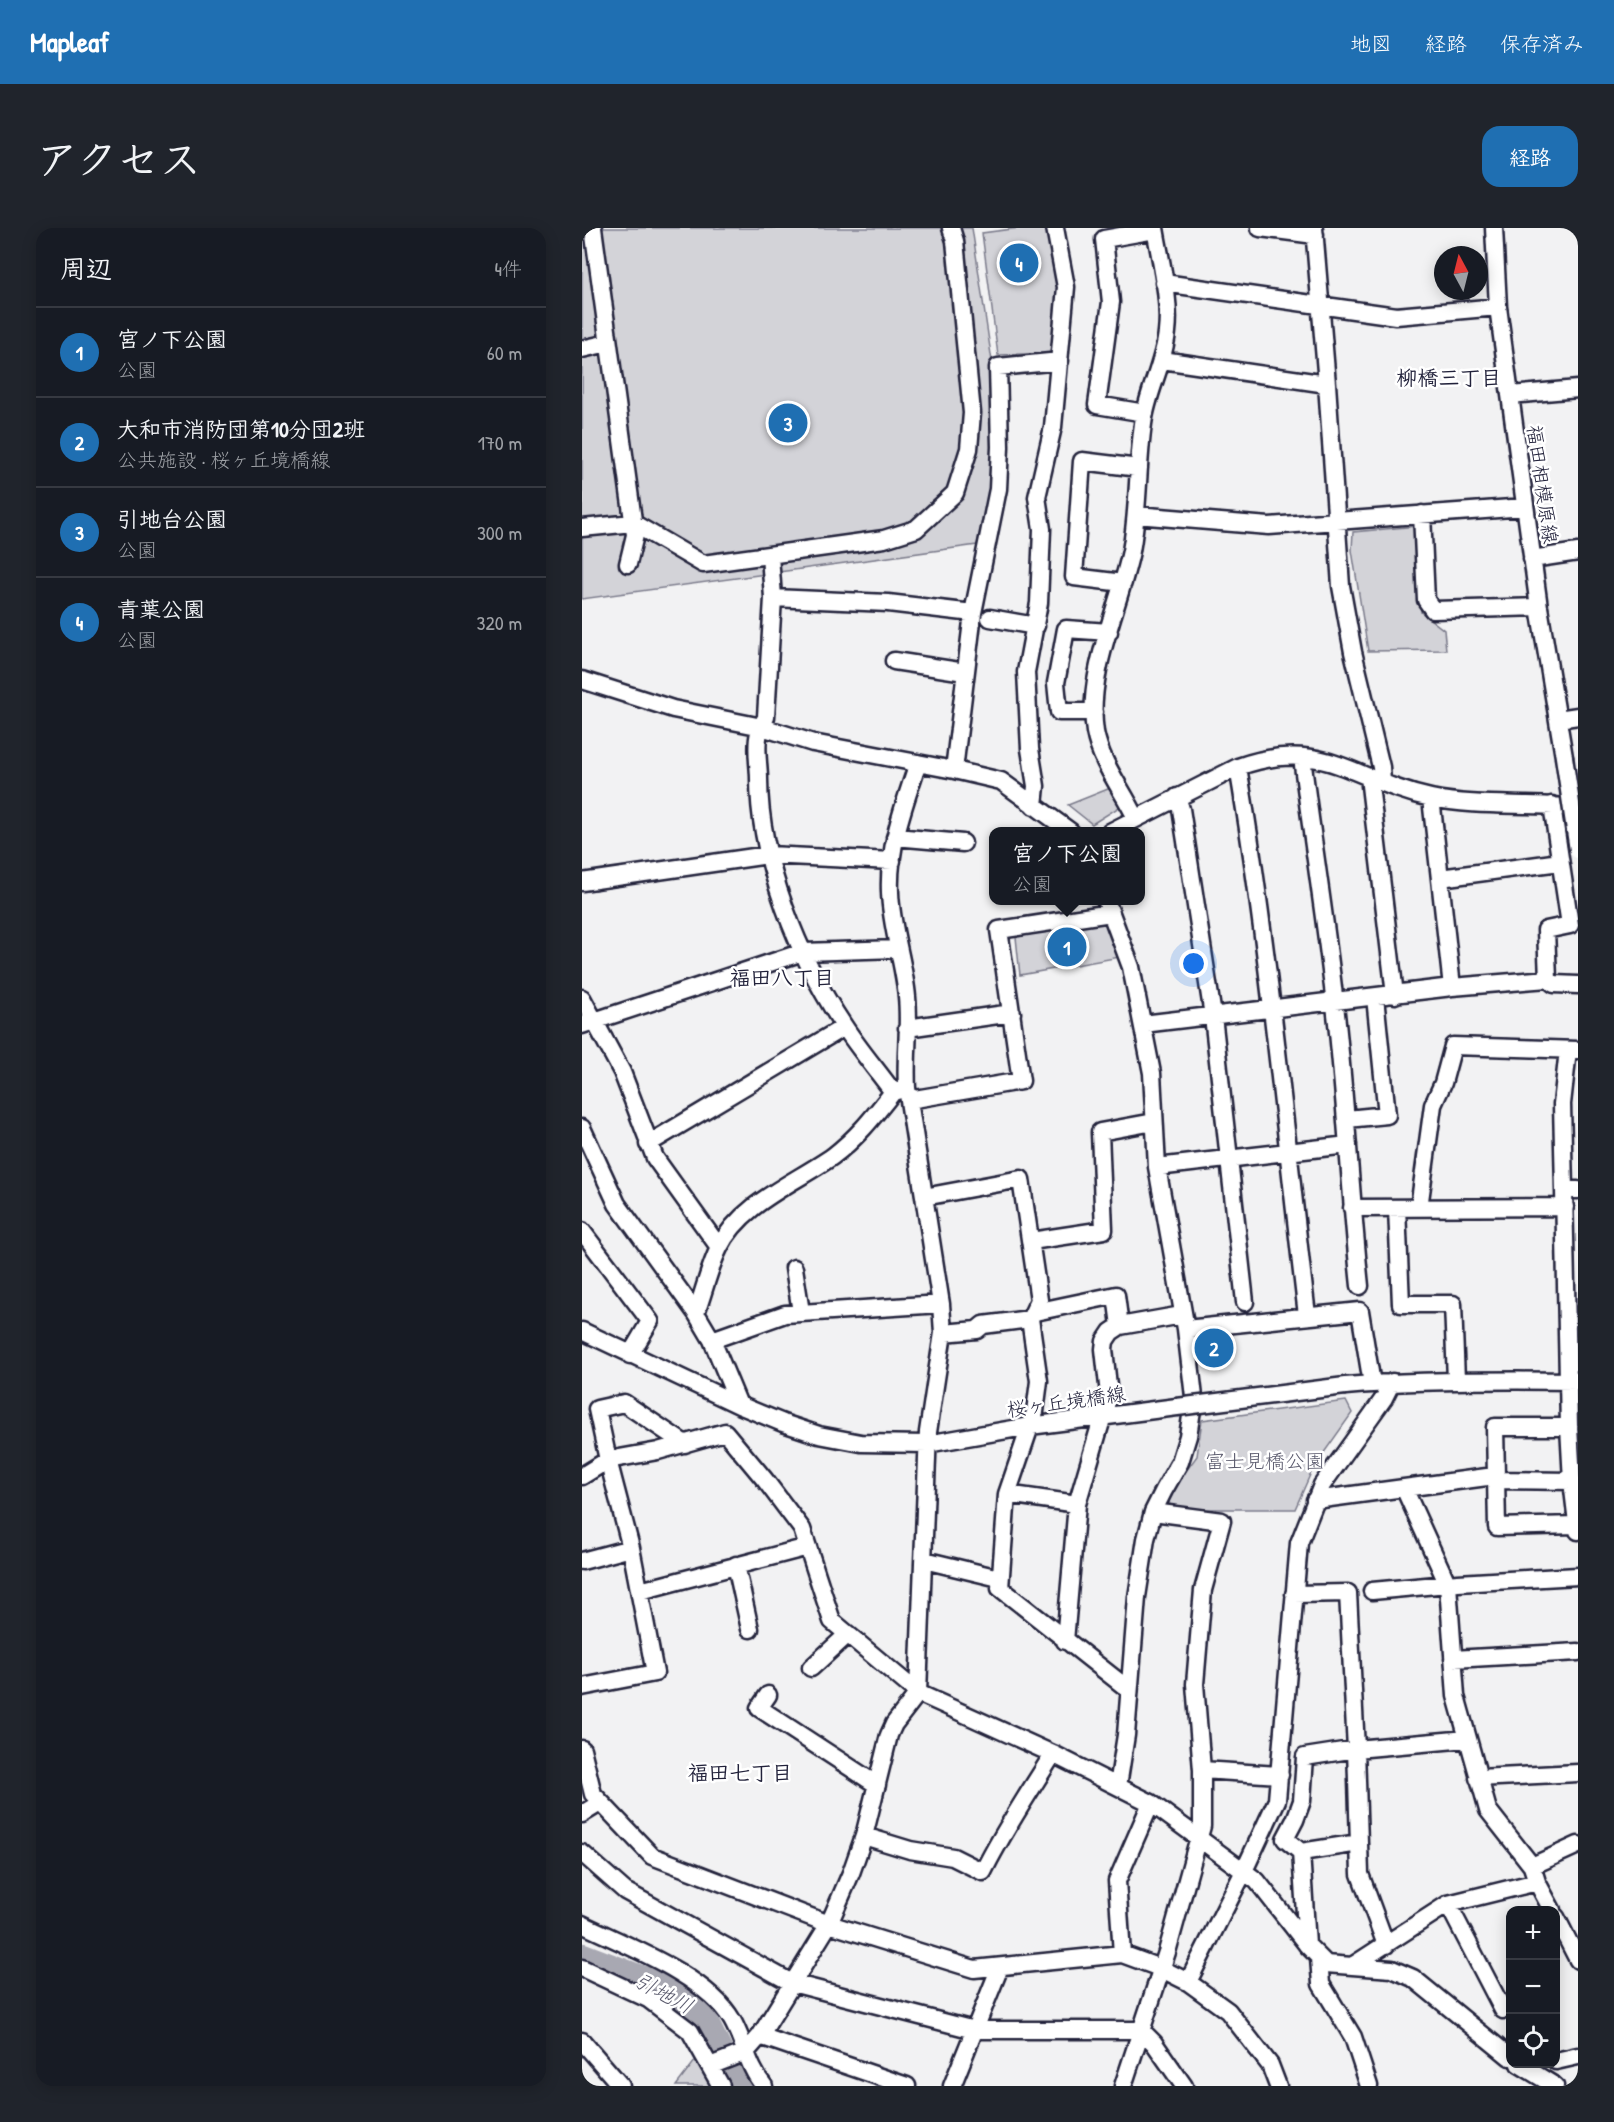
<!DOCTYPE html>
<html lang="ja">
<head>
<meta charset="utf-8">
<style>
	:root { --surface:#171b24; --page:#20242c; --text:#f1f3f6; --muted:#9ea1a6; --line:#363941; --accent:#1f6fb2 }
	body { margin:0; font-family:"Patrick Hand","Klee One",sans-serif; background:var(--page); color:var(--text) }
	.controls { position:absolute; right:18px; bottom:18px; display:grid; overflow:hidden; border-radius:12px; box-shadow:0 3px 15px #0003 }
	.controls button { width:54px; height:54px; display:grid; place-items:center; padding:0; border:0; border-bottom:2px solid var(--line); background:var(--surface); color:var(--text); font:30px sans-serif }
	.compass { position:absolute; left:852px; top:18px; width:54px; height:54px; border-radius:50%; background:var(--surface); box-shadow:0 3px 15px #0003; rotate:353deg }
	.you { position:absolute; left:612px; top:736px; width:21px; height:21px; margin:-15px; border:4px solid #fff; border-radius:50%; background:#1a73e8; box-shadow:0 0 0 9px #1a73e833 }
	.badge { display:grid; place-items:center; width:39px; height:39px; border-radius:50%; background:var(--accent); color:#fff; font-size:20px; font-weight:700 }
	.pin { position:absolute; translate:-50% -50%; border:3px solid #fff; box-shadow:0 2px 6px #0006 }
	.popup { position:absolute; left:407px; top:599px; width:156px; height:78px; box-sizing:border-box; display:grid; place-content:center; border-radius:12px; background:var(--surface); filter:drop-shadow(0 2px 4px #0005); font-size:20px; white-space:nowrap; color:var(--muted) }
	.popup b { font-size:22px; color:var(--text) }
	.popup::after { content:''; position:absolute; left:50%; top:100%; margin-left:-12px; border:12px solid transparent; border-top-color:var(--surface) }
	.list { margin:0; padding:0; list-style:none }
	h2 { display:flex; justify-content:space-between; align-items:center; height:78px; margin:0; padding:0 24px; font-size:26px }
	h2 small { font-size:20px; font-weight:400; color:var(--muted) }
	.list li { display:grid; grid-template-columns:39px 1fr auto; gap:18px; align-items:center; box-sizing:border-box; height:90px; padding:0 24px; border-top:2px solid var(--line) }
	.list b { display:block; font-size:22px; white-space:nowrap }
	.list p { margin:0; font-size:20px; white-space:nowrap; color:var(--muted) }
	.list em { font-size:20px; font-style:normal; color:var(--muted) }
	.icon { flex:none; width:33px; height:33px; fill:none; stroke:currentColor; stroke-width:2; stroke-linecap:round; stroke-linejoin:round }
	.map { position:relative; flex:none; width:996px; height:1858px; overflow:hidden; border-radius:18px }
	header { display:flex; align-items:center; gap:36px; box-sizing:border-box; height:84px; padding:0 30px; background:var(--accent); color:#fff }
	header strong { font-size:28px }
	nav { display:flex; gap:33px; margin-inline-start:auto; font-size:21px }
	.intro { display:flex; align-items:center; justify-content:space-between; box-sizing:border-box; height:144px; padding:0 36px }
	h1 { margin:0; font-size:42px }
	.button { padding:15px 27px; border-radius:18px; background:var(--accent); color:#fff; font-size:21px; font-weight:700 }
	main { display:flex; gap:36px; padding:0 36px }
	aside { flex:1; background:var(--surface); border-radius:18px; box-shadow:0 3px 15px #0003 }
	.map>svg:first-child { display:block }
</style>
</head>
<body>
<header>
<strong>Mapleaf</strong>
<nav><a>地図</a><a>経路</a><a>保存済み</a></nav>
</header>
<div class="intro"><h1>アクセス</h1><a class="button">経路</a></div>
<main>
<aside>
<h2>周辺<small>4件</small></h2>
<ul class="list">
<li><span class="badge">1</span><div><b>宮ノ下公園</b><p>公園</p></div><em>60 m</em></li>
<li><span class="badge">2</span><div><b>大和市消防団第10分団2班</b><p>公共施設 · 桜ヶ丘境橋線</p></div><em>170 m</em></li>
<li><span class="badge">3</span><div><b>引地台公園</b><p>公園</p></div><em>300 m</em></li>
<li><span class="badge">4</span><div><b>青葉公園</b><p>公園</p></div><em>320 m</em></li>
</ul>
</aside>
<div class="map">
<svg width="996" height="1858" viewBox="0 0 996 1858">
	<rect width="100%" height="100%" fill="#f2f2f3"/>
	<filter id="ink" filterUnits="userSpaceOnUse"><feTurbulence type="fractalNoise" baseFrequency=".0167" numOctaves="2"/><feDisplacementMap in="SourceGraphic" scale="12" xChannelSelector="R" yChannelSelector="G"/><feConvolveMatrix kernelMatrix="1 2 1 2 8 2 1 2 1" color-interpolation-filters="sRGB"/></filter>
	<g filter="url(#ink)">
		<path fill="#d3d3d8" stroke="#7a7a8a" stroke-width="1.5" d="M0,0h390l21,140v110l-16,67 -395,54z
			M438,0h27l11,65 -5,60 -55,2 -16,-122z
			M836,298l3,86 23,18 2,20 -78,1 -16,-101 1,-18z
			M531,559l8,19 -29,18 -24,-19z
			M525,693l13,36 -100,18 -4,-38z
			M764,1173l6,12 -39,55 -18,41h-123l-5,-12 30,-41 5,-36z
			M116,1829l16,29h-38z"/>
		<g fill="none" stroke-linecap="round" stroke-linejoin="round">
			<path stroke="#a8a8b2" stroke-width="27" d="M0,1728l60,23 56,29 32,65 10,13"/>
			<g stroke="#22223b" stroke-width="21">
				<path id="minor" d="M11,0l42,307 -7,29
					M678,0l55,7
					M732,0l13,156 14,202 12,66 28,115 1,15
					M912,0l4,79 41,300 25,150
					M582,55l232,33 102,-9
					M0,121l26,-6
					M580,132l165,24
					M928,167l68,-6
					M563,185l-48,-8 14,-103 -7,-63 51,-9
					M840,286l4,86 7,10 106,-3
					M554,287l133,11 256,-19
					M0,300l51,-5 70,41 181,-25 32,-10 39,-36 14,-44 3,-36 -17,-172 -4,-13
					M188,327l3,43 -7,119c-2,5 -6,11 -7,16 -4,14 0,32 0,46 0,81 40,180 85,247 15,23 33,44 49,66l14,-4
					M950,331l46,-7
					M541,355l-49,-6 8,-116 57,7
					M191,370l115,5 85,10
					M408,390l46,8
					M312,433l71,11
					M0,452l91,29 89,18 51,16 141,27 47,11 70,51
					M512,484h-35l-3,-29 10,-54 43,3
					M976,491l20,-3
					M720,529c10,82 24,165 33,248 11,93 15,187 25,281
					M656,539c31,182 47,366 69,548
					M372,542l19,-157 25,-124 2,-42 -2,-80 62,-6
					M787,549l26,218
					M595,569l4,12 32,207 32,286
					M849,570l21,189
					M452,578l2,-20 -6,-37 -4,-77 13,-69 3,-74 -5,-32 16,-70 13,-140 -11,-59
					M554,590c-13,-28 -35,-54 -41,-86 -9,-59 24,-124 36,-181 8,-42 6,-85 12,-127 4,-32 21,-60 24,-92 4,-32 -7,-73 -12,-104
					M528,604l128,-65c86,-31 117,15 193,31 48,10 99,4 147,10
					M313,609l68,6
					M858,650l120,-16
					M0,654l186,-27 124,6
					M524,672l25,67 21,106 5,94 29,162 8,68 -6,39 -8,26 -16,28 -11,22 -7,27 -9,58 -11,138 -8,51
					M966,751l-2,-49 24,-5 -18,-120
					M0,770l40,74 33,86 64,89
					M561,796l309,-37 96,-8 6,5 24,1
					M0,797l221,-73 95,-3
					M325,800l105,-15
					M986,822l-6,54 2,86h14
					M327,872l112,-19 -22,-151 112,-17
					M765,891l40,-4 -12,-118
					M0,900l35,76 79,109 16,27 27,65
					M66,916l196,-117
					M575,939l191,-22
					M982,962l5,237 3,54 6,50
					M342,969l97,-18 18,121 -9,19 9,62 -4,31 -28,82 -7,94 128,101
					M770,980l213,-1
					M815,980l4,96h52l3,76
					M837,980l14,-103 10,-22 10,-37 125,4
					M0,1003l68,90 -20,34
					M449,1013l73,-11 -4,-98 54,-10
					M212,1040l7,44
					M453,1084l81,-17 4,31
					M114,1085c8,-21 13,-45 23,-65 22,-45 76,-65 114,-92 25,-19 41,-40 60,-64
					M604,1101l174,-18 12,73
					M0,1103l157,74 44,18 36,12 42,8 66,1 103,-18 147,-19
					M361,1105l34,-3 6,-5 47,-6
					M130,1112l73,-26 156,-10
					M763,1158c77,-6 154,-6 232,-5
					M987,1199h-74l2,100 80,-2
					M0,1248l26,-16 50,-9 67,-19 40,48 37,49 30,92 86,72 135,61 98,49 106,78 51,65 18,18 66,5 21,9 97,79
					M822,1260l83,-11 8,3 77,1
					M425,1266l70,10
					M733,1272l89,-12 44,97 8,111 32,114 44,56 5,16 15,28
					M342,1332l75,18
					M0,1333l49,-13
					M154,1337l14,64
					M58,1363l168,-44
					M790,1363l86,-8 120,-7
					M712,1366l54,-1 8,156 4,125 26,71
					M483,1413l12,-137 32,-109 -5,-46 1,-8 6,-9 9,-6 62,-11
					M871,1431l125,-7
					M229,1440l37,-34
					M0,1459l73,-14 -24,-125 -23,-88 -11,-51 27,-6 61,41
					M186,1467l-9,13 118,77
					M0,1521l11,45 59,62 177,68 145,45 148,-15 38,14 28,14 40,29 42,54 8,21
					M620,1542l78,5
					M896,1550l100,-5
					M0,1586l18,-11
					M282,1608l46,14 43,7 30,15c20,-41 46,-79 70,-118
					M719,1624l58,-9
					M0,1625l43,38 167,92 182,47h167l13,13 30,43
					M950,1638l46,-21
					M866,1676l55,106
					M974,1689l22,43
					M0,1696c45,22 125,52 150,96 12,21 16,47 32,66
					M725,1717l-6,-93 -16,-13 10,-19 7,-19 3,-44 51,-8 111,-10
					M540,1726l-5,-73 34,-78
					M737,1730l2,26 32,53 16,49
					M770,1738l96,-62 89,-22
					M0,1740l66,31 42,32 31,55
					M606,1754l56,-111 33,-71 22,-257 23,-58 62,-87 8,-16
					M178,1808l147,50
					M0,1813l39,45
					M974,1833l22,-5
					M937,1836l36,22
					M128,1838l36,-14 14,-16 69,-112 22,-51 13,-37 25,-101 5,-11 24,-31 10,-261 15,-99 -2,-29 -34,-216c-2,-30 3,-61 0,-91 -3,-35 -16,-69 -17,-105 -2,-45 14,-87 28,-129
					M370,1858l48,-119
					M541,1858l44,-134 35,-126v-56l-7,-86 8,-94 19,-69 -69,-9"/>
			</g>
			<use href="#minor" stroke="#fff" stroke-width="16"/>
			<g stroke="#22223b" stroke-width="21" stroke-linecap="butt">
				<path id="minor-bridge" d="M982,529l14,93
					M595,1179l168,-21"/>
			</g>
			<use href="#minor-bridge" stroke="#fff" stroke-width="16"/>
		</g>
	</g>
	<g text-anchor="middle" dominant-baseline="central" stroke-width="5" stroke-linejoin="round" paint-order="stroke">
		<g font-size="20" fill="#22223b" stroke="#fff">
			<text transform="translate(961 256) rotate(82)">福田相模原線</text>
			<text transform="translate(484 1173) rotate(-8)">桜ヶ丘境橋線</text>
		</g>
		<g font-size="20" fill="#57576a" stroke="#fff">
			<text x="683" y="1232">富士見橋公園</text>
		</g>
		<g font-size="21" font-weight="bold" fill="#22223b" stroke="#fff">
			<text x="867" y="149">柳橋三丁目</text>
			<text x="200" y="749">福田八丁目</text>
			<text x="158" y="1544">福田七丁目</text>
		</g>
		<g font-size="21" font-style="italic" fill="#58586b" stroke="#fff">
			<text transform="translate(82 1765) rotate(28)">引地川</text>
		</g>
	</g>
</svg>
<div class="controls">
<button>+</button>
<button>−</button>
<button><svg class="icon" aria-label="locate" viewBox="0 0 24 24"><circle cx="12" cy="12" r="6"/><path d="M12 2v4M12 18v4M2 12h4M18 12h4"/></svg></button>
</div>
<svg class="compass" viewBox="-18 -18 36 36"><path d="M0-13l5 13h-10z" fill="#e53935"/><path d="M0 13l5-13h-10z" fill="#9ea1a6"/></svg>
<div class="you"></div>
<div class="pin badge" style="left:485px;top:719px">1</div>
<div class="popup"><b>宮ノ下公園</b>公園</div>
<div class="pin badge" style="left:632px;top:1120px">2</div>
<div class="pin badge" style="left:206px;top:195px">3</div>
<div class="pin badge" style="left:437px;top:35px">4</div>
</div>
</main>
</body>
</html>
